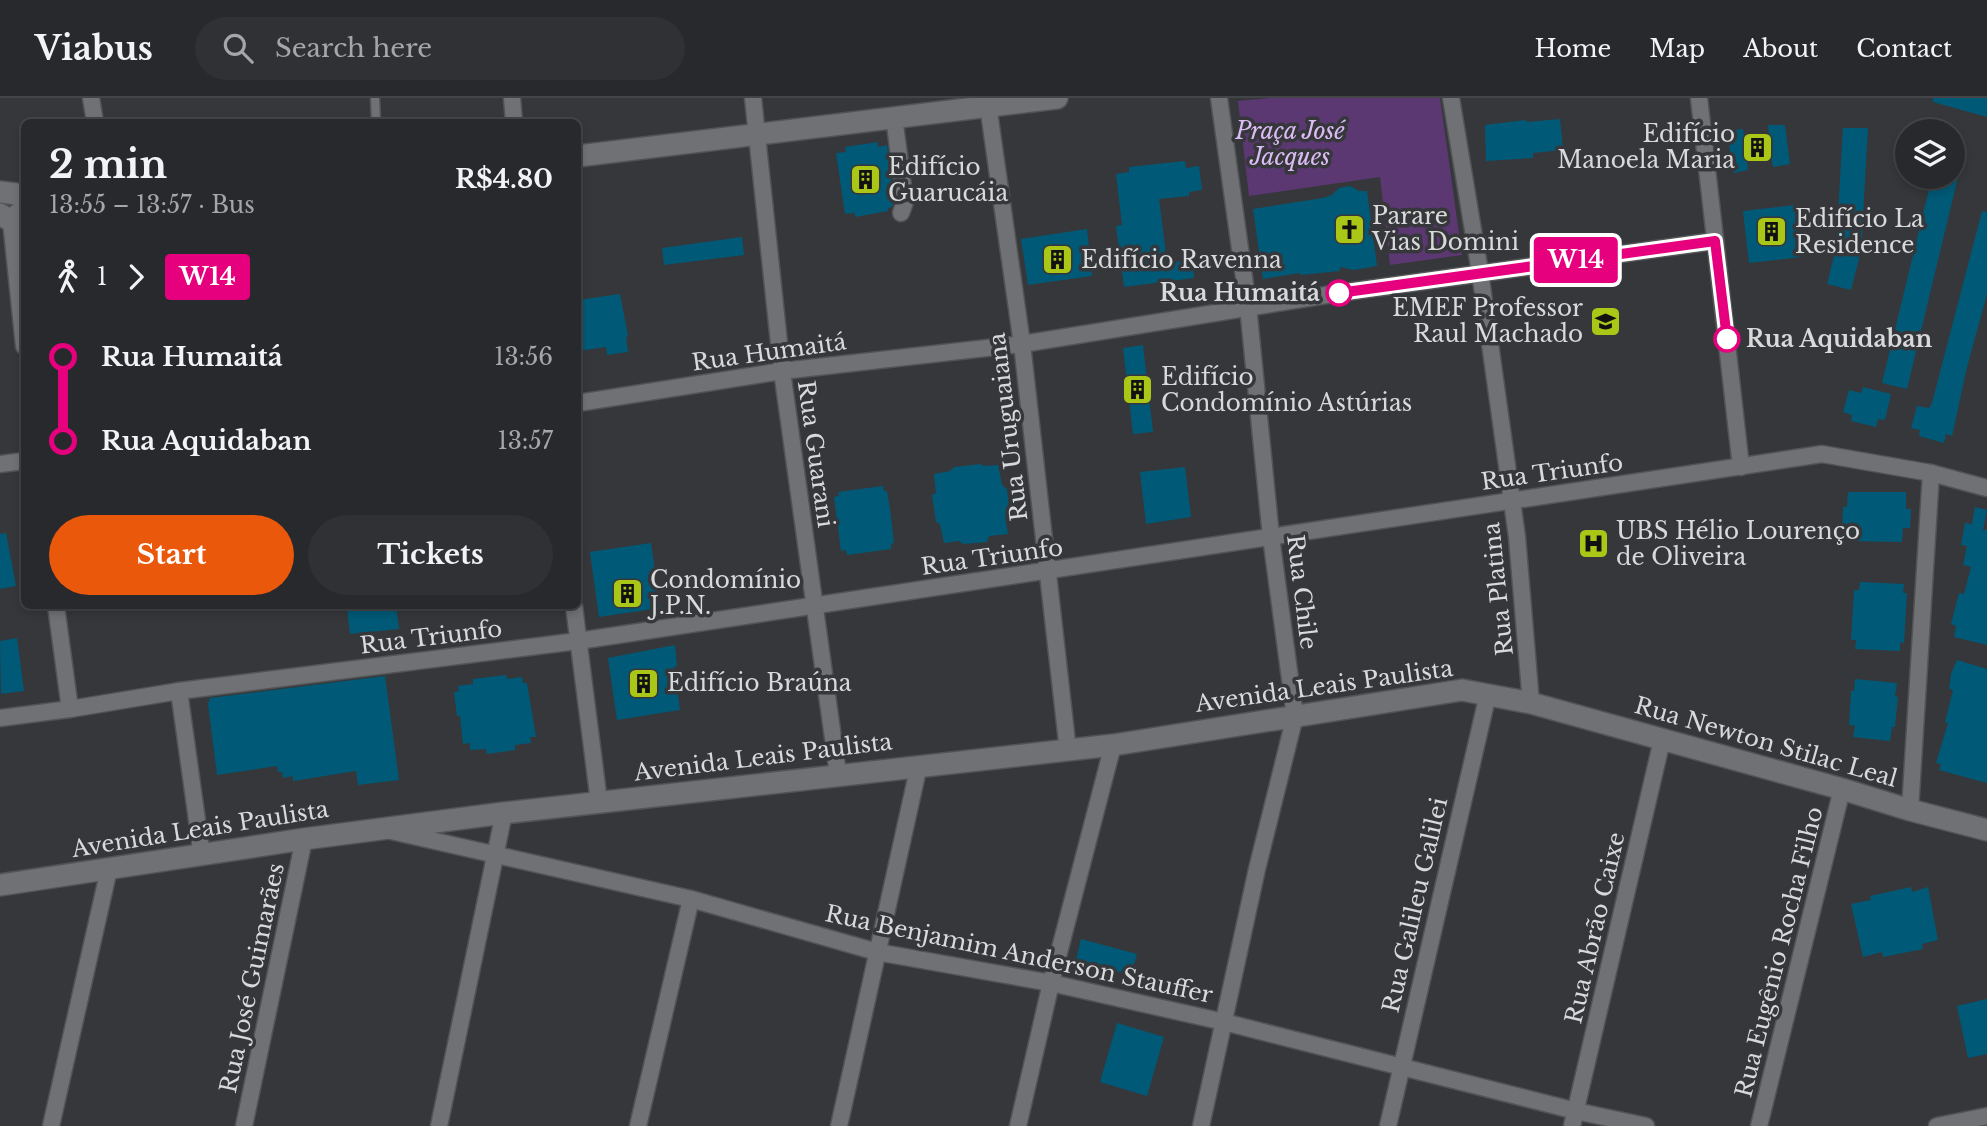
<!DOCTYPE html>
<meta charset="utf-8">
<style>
:root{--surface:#28292c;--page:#303134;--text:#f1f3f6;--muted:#a5a6a9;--line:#444548;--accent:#ea580c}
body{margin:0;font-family:"Libre Baskerville",serif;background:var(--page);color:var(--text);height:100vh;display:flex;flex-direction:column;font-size:26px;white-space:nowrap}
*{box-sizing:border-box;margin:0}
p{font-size:23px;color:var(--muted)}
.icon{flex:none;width:38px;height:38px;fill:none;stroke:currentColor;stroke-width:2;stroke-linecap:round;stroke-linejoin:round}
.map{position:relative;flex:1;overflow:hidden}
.panel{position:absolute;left:21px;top:21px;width:560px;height:490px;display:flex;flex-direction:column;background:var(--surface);border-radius:10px;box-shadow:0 4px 10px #0003,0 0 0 2px var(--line)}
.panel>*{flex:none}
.badge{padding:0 14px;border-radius:5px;font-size:24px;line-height:46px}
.controls{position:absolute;left:1895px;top:21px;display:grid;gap:14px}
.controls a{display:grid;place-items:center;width:70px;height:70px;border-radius:50%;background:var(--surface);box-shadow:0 4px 10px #0003,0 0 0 2px var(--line);font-size:35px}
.map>.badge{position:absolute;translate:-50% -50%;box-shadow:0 0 0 4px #fff}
.legs{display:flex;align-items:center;gap:10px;height:77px;padding:0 28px;font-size:23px}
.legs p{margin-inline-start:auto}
.summary{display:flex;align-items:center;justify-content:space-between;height:119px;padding:0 28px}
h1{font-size:38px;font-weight:700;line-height:52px}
.cta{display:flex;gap:14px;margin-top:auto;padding:14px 28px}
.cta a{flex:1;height:80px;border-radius:42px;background:var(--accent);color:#fff;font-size:28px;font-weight:700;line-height:80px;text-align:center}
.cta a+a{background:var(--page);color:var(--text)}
ul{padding:0 28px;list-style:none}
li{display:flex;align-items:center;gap:24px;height:84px;font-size:26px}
li i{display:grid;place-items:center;width:10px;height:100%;margin:0 9px;background:currentColor}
li i::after{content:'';width:18px;height:18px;margin:-9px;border:5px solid;border-radius:50%;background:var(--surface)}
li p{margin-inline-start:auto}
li:first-child i{background:linear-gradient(#0000 50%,currentColor 0)}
li:last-child i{background:linear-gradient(currentColor 50%,#0000 0)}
header{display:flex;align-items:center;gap:42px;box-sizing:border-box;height:98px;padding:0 35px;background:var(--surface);border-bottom:2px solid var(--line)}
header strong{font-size:33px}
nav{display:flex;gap:38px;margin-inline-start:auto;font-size:24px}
.search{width:490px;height:63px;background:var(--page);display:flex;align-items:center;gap:18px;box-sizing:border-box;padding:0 24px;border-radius:38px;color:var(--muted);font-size:26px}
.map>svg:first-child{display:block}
</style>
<header>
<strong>Viabus</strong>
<div class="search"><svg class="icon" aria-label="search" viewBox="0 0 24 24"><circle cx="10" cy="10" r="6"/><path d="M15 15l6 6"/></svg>Search here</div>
<nav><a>Home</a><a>Map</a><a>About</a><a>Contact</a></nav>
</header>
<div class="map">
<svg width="1987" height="1028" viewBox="0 0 1987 1028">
<rect width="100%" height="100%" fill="#36373a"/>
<path fill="#5c3873" d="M1270,0H1440L1462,157L1390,167L1380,79L1249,98L1238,3Z"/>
<g fill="#005a77">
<path d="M1933,0H1987V19L1933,4Z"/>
<path d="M1560,21L1563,52L1533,55V60L1486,63L1485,27L1526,22L1527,24Z"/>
<path d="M1768,27H1785L1790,66L1773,69L1771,58L1747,62L1748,72L1733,75L1727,33L1743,31L1744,40L1769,37Z"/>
<path d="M1843,30H1868L1861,153L1851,192L1827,186L1836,150Z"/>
<path d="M878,44V49L887,47L894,103L892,109L888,110V113L855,119V115L845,116L836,55L846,54L845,49Z"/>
<path d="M1185,63L1186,70L1199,68L1202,92L1189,94V98L1159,101L1167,165L1192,162L1194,180L1124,189L1116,128L1122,127L1116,76L1129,74V69Z"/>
<path d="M1932,79H1958L1907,291L1882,285Z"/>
<path d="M1350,88L1359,93H1367L1377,168L1354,172L1340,169V173L1300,177V175L1263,181L1253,111L1323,100L1332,97L1339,90Z"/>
<path d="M1795,107L1801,159L1749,165L1743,113Z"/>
<path d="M1982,113L1987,114V196L1967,269L1952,338L1946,336L1944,345L1919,338L1920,332L1911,330L1917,308L1929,310L1932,305Z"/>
<path d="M1087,131L1092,178L1028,187L1021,141Z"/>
<path d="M742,139L744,157L664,167L662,150Z"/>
<path d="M620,196L628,238L626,239L628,254L607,257L606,249L578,253V202Z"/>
<path d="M1143,247L1153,334L1133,336L1123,250Z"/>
<path d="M1863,289L1891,296L1885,322L1878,321L1876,329L1851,323L1852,317L1843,314L1849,292L1861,295Z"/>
<path d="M981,366L984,368L998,367L1002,387L1007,391L1009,411L1005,418L1008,436L989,438L987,444L963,446L959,443L944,445L940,426L936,424L932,397L936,395L934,376L950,373L954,369Z"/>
<path d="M1185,369L1191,419L1146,426L1140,374Z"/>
<path d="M883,388L884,393H887L890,411L894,445L891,446V451L847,457L846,452L841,453L834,399L839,398L838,394Z"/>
<path d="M1848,394H1906V411H1911L1910,430H1903L1902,444L1846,443L1847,429H1842L1843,409H1847Z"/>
<path d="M1975,409L1987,412L1983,432H1987V547L1954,539L1956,528L1951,526L1959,495L1964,496L1971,469L1963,467L1967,448L1961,447L1965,425L1972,426Z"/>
<path d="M6,435L16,488L0,491V436Z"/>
<path d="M651,445L660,510L599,519L590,454Z"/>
<path d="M1860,484L1904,486L1903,495H1907L1904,545L1900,544V553L1855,551L1856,542H1851L1854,492H1859Z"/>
<path d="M361,508H396L399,531L350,536L347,511Z"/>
<path d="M17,540L24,593L1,596L0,543Z"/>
<path d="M675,547L677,568L674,569L680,612L617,622L608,560Z"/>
<path d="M1957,562L1987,571V685L1939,672L1941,666L1936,665L1948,625L1945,624L1953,592L1949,591L1951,576Z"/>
<path d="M506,577L507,581L522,579L523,585H527L536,639H530L531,645L515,647V652L487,656L486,651L470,652V645L463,646L460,618H457L454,594L459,593L458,588L473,586V581Z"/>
<path d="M385,578L399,682L358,687L356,673L293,683V678L283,680L282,674H278L277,668L217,677L208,606L210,600Z"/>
<path d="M1855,581L1897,585L1895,598L1898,599L1895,629H1892L1890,643L1853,639L1855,628L1849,627L1851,593H1854Z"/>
<path d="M1911,789L1912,794L1928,789L1938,842L1922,846L1923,851L1883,859L1882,854L1863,859L1851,806L1871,802L1870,798Z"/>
<path d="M1081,841L1137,856L1131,877L1076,862Z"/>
<path d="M1987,901V956L1968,960L1957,908Z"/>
<path d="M1117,925L1164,939L1147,998L1100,984Z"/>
</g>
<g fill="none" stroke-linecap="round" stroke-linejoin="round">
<defs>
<path id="lane" d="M375,0L376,24"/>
<g id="street">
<path d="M91,0L95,24"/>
<path d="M512,0L514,24"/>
<path d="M753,0L782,273L838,676"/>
<path d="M987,0L1022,246L1068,653"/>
<path d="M1451,0L1480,174L1517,439L1531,605"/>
<path d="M1699,0L1741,369"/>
<path d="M894,19L905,104L901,115"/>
<path d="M11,123L24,248"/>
<path d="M578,305L782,273L1022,246L1339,195L1715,143"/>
<path d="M0,366L24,363"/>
<path d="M56,508L70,611"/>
<path d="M574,508L599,704"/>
<path d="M179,593L202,758"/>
<path d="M0,620L70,611L179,593L578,543L1822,356L1931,375L1987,390"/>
<path d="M1910,712L1931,375"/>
<path d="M391,733L691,801L877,854L1051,885L1224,924L1576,1013L1646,1028"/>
<path d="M51,1028L109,771"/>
<path d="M244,1028L304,741"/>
<path d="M439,1028L504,715"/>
<path d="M638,1028L691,801"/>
<path d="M839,1028L919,667"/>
<path d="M1018,1028L1051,885L1113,647"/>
<path d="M1201,1028L1257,771L1295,618L1271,439L1248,208L1219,0"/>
<path d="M1388,1028L1488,596"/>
<path d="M1572,1028L1662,642"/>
<path d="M1759,1028L1842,691"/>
<path d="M1937,1028L1987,1018"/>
</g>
<g id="secondary">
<path d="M578,58L1057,0"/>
<path d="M0,94L24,97"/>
<path d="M0,116L11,123L24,111"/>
<path d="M0,787L304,741L504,715L1113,647L1462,592L1531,605L1842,691L1910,712L1987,732"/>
</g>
</defs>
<use href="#lane" stroke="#515355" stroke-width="11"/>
<use href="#street" stroke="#515355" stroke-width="19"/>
<use href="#secondary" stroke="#515355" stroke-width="24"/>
<use href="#lane" stroke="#6f7174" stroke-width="8"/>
<use href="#street" stroke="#6f7174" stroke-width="16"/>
<use href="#secondary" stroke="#6f7174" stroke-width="21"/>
</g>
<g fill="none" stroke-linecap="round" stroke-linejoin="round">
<defs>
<path id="line-1" d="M1339,195L1715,143L1727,241"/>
</defs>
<use href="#line-1" stroke="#fff" stroke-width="16"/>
<use href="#line-1" stroke="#e6007e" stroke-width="10"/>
</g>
<defs>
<symbol id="building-square" viewBox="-11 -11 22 22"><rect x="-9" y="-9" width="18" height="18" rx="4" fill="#aac718" stroke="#36373a"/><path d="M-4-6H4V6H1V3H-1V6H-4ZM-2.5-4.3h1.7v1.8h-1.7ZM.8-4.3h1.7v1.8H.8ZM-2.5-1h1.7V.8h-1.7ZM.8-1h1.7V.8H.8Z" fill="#111"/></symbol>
<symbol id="church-square" viewBox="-11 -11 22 22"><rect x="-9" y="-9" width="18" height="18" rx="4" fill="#aac718" stroke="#36373a"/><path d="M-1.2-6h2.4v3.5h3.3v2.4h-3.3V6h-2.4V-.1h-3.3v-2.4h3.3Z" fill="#111"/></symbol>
<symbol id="school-square" viewBox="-11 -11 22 22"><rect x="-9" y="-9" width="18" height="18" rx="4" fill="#aac718" stroke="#36373a"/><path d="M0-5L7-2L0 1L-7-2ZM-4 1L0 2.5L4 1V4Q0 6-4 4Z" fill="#111"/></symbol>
<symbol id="hospital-square" viewBox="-11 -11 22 22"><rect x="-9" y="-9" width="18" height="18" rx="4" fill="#aac718" stroke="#36373a"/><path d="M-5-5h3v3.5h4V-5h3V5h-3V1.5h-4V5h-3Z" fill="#111"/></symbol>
</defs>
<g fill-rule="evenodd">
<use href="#building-square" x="1740" y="32" width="35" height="35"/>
<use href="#building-square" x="848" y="64" width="35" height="35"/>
<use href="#church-square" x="1332" y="114" width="35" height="35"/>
<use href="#building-square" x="1754" y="116" width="35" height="35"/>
<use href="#building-square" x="1040" y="144" width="35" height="35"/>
<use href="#school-square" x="1588" y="206" width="35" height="35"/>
<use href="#building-square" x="1120" y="274" width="35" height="35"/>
<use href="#hospital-square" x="1576" y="428" width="35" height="35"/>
<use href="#building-square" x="610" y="478" width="35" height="35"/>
<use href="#building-square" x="626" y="568" width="35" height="35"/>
</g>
<g fill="#fff" stroke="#e6007e" stroke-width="3.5">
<circle cx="1339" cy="195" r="12"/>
<circle cx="1727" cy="241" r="12"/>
</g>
<g text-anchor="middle" stroke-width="7" stroke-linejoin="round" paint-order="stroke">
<g font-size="23" font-style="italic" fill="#dcbcf4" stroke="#36373a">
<text x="1290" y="41">Praça José<tspan x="1290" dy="26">Jacques</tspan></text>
</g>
<g font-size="23" fill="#d8d9da" stroke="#36373a" text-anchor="start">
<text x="1735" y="44" text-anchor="end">Edifício<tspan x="1735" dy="26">Manoela Maria</tspan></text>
<text x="888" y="77">Edifício<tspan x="888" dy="26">Guarucáia</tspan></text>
<text x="1372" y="126">Parare<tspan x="1372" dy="26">Vias Domini</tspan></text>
<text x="1795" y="129">Edifício La<tspan x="1795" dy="26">Residence</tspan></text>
<text x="1081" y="170">Edifício Ravenna</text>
<text x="1583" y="218" text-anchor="end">EMEF Professor<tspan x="1583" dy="26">Raul Machado</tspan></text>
<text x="1161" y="287">Edifício<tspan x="1161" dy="26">Condomínio Astúrias</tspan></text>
<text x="1616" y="441">UBS Hélio Lourenço<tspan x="1616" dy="26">de Oliveira</tspan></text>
<text x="650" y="490">Condomínio<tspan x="650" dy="26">J.P.N.</tspan></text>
<text x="667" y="593">Edifício Braúna</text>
</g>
<g font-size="23" font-weight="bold" fill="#d8d9da" stroke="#36373a" text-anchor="end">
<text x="1320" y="203">Rua Humaitá</text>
<text x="1746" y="249" text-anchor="start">Rua Aquidaban</text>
</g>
<g font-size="23" fill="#d8d9da" stroke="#36373a">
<text transform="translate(769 254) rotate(-8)" y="8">Rua Humaitá</text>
<text transform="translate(1008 329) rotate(-97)" y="8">Rua Uruguaiana</text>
<text transform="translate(816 356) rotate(82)" y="8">Rua Guarani</text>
<text transform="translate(1552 374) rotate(-8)" y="8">Rua Triunfo</text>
<text transform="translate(992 459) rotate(-8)" y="8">Rua Triunfo</text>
<text transform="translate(1498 491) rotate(-96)" y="8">Rua Platina</text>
<text transform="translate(1302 494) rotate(83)" y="8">Rua Chile</text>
<text transform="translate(431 539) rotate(-7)" y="8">Rua Triunfo</text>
<text transform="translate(1324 588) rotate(-8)" y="8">Avenida Leais Paulista</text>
<text transform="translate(1766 644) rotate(16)" y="8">Rua Newton Stilac Leal</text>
<text transform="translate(763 659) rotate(-7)" y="8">Avenida Leais Paulista</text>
<text transform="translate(200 731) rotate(-9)" y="8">Avenida Leais Paulista</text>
<text transform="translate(1415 807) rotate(-77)" y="8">Rua Galileu Galilei</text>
<text transform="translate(1595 830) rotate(-77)" y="8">Rua Abrão Caixe</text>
<text transform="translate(1779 854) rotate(-76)" y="8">Rua Eugênio Rocha Filho</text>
<text transform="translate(1019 856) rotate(12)" y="8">Rua Benjamim Anderson Stauffer</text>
<text transform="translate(252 880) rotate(-78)" y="8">Rua José Guimarães</text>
</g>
</g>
</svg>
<div class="controls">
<a><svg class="icon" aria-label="layers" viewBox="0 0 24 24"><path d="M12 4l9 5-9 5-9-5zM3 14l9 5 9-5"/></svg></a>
</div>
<b class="badge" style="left:1576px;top:162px;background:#e6007e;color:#fff">W14</b>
<section class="panel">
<div class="summary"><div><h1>2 min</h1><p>13:55 – 13:57 · Bus</p></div><b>R$4.80</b></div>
<div class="legs"><svg class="icon" aria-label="walk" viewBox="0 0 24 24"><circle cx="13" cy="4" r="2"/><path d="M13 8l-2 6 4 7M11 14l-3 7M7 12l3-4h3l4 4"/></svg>1<svg class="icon" aria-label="forward" viewBox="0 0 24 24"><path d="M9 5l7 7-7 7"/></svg><b class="badge" style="background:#e6007e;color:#fff">W14</b></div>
<ul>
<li><i style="color:#e6007e"></i><b>Rua Humaitá</b><p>13:56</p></li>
<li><i style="color:#e6007e"></i><b>Rua Aquidaban</b><p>13:57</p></li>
</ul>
<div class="cta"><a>Start</a><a>Tickets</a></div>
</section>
</div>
